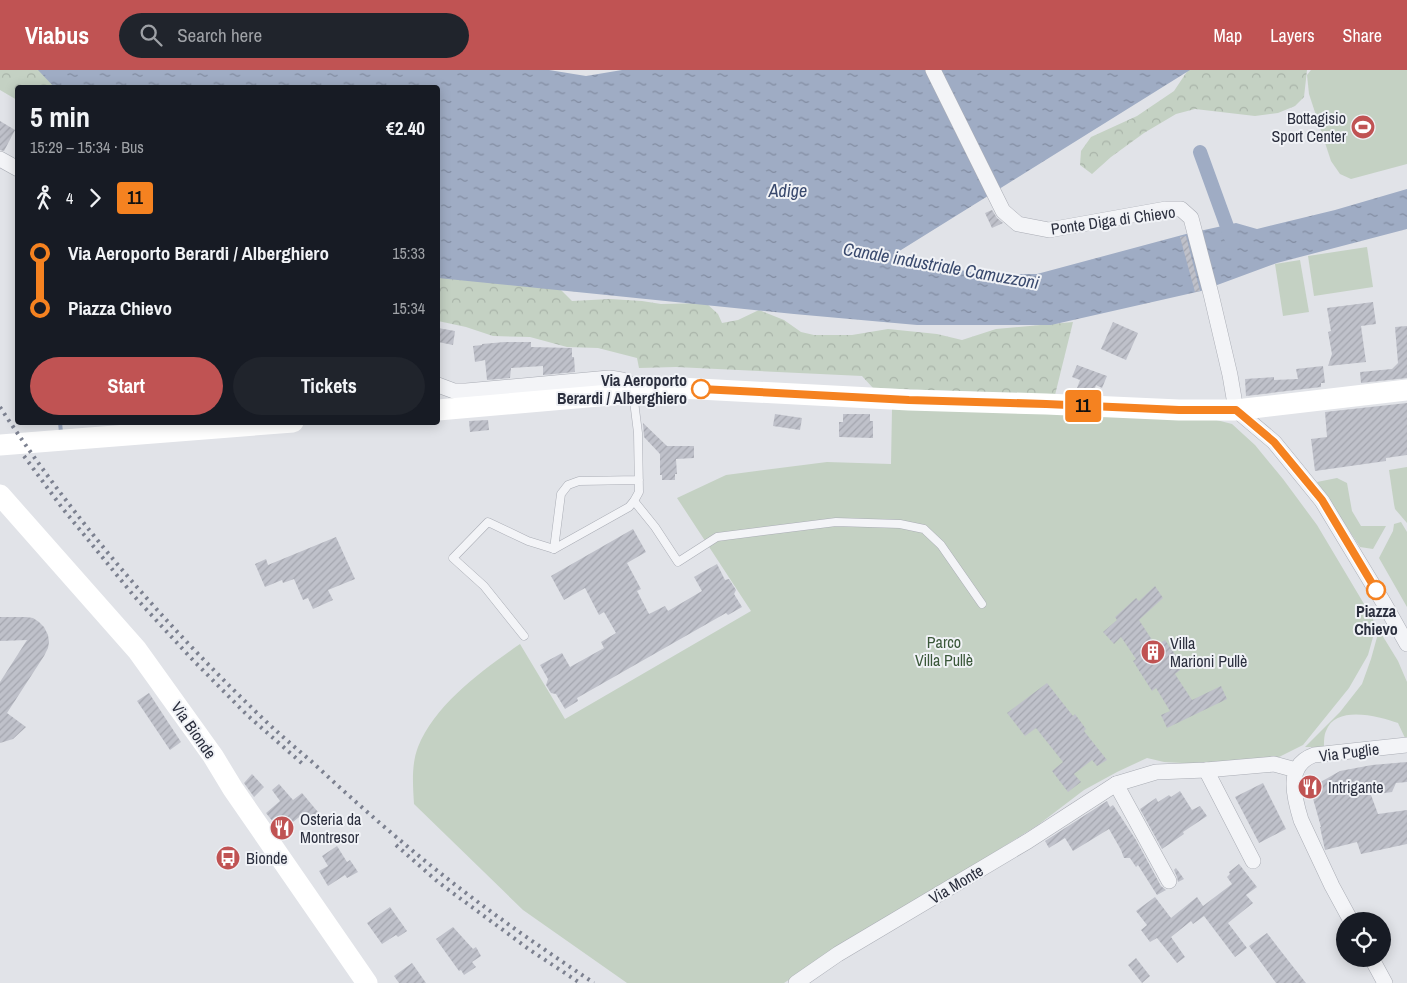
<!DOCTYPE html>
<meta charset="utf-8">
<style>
:root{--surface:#171b24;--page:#20242c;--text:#f1f3f6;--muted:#9ea1a6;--accent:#c05353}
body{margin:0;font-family:"Archivo Narrow",sans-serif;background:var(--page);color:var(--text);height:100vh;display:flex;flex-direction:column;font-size:19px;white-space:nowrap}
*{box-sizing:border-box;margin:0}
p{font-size:16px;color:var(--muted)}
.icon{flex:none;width:28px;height:28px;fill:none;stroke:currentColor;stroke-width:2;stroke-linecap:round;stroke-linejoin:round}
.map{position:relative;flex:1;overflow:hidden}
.sheet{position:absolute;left:15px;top:15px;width:425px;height:340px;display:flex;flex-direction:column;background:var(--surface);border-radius:5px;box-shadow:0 2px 12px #0003}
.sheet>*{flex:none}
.badge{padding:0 10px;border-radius:4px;font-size:18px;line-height:32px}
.fabs{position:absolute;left:1336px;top:842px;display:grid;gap:10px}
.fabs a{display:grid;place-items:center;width:55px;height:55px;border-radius:50%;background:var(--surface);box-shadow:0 2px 12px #0003;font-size:25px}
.map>.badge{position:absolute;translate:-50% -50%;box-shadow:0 0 0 2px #fff}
.legs{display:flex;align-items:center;gap:8px;height:55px;padding:0 15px;font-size:16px}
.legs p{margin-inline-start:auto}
.head{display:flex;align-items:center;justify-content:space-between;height:85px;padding:0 15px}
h1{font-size:28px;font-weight:700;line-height:38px}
.cta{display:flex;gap:10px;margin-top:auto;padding:10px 15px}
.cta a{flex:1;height:58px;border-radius:30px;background:var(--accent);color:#fff;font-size:20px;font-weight:700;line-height:58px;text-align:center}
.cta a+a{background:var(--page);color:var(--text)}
ul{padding:0 15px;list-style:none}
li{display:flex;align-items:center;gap:18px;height:55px;font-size:19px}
li i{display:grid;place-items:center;width:8px;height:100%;margin:0 6px;background:currentColor}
li i::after{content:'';width:12px;height:12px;margin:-6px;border:4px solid;border-radius:50%;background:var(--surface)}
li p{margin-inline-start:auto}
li:first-child i{background:linear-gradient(#0000 50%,currentColor 0)}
li:last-child i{background:linear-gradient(currentColor 50%,#0000 0)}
header{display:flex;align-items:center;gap:30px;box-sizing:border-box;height:70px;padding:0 25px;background:var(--accent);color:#fff}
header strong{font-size:24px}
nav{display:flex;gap:28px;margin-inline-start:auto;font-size:18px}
.search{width:350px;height:45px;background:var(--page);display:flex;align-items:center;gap:12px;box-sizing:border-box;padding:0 18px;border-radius:28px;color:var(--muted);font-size:19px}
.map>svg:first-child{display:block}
</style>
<header>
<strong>Viabus</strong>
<div class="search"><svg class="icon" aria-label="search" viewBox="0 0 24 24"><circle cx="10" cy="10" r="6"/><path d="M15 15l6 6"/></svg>Search here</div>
<nav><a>Map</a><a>Layers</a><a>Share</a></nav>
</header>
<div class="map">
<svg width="1407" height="913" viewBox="0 0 1407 913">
<defs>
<pattern id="forest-crowns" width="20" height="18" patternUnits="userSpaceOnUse" patternTransform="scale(1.25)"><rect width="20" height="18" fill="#c4d1c3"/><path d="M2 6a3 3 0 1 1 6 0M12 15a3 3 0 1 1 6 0" fill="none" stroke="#a9b4a9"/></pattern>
<pattern id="water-ripples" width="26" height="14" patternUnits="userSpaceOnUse" patternTransform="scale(1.25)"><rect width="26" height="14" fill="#9facc4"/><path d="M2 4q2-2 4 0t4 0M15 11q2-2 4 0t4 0" fill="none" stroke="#828ca1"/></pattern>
<pattern id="building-hatch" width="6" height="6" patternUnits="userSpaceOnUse" patternTransform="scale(1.25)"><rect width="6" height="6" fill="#bfc1ca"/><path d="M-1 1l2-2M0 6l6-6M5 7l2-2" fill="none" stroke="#a4a6af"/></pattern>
</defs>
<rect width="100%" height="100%" fill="#e1e3e8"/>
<g fill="#c4d1c3">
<path d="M1311,0H1407V94L1351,109L1340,104L1331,91L1309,24L1307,5Z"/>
<path d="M1367,177L1373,217L1314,226L1308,186Z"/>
<path d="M1300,190L1309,242L1283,246L1275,194Z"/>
<path d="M892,339L1201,346L1232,354L1255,375L1283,409L1317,455L1373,549L1375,560L1368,585L1349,618L1303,675L1271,691L1199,694L1164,692L1147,688L1117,702L1084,720L1038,755L974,795L866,859L784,913H627L523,840L414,734C413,716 411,695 418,677C435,634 484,599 520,574L565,649L751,541L677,428L726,405L827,392L891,394Z"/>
<path d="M1407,397V453L1395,439L1394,434L1389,400Z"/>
<path d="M1337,408L1347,413L1352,441L1361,456H1386L1373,479L1360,477L1317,412Z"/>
<path d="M1401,452L1407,462V537L1379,488L1393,461L1394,454Z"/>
<path d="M1379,560L1398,591L1407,612V668H1405L1398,653C1380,647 1336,634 1326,661C1324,665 1324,672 1324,677H1305L1340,642L1362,614L1371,589Z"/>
</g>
<g fill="url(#forest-crowns)">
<path d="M0,0H65L75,17L18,18L17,30L0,20Z"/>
<path d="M1188,0H1307L1304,27L1295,36L1278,43L1255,46L1195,39L1176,44L1144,63L1111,87L1092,104L1080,95L1081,81L1091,67L1137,46L1174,21Z"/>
<path d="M438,179L553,212L572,231L610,229L642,231L661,234L706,233L718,244L722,253L738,250L759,240L784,250L801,262L814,265H852L888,259L937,264L962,270L996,259L1073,252L1055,325L873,318L862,306L676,297L639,298L637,288L598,278L567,277L530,267L493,266L466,257L438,251Z"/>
</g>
<path fill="url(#water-ripples)" d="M38,0H549L586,6L622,0H1190L893,185L979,204H1037L1186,164L1236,153L1257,159L1335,140L1407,119V159L1277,193L1201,221L1051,255H917L794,244L438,208V18H55Z"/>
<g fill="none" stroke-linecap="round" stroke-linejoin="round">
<path stroke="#9facc4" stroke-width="4" d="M60,352L61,363"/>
<path stroke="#9facc4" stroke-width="14" d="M1200,82L1233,173"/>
</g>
<g fill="url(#building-hatch)">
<path d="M0,51L15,60L4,81L0,80Z"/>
<path d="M992,140L997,148L1003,153L992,158L985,143Z"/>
<path d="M1186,166L1200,221L1195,222L1180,167Z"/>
<path d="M1373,232L1376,254L1361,256L1366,292L1328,296L1332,284L1328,262L1331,261L1327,238Z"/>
<path d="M1113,252L1138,263L1126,290L1101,279Z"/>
<path d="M1407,256V308L1361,313L1360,302L1392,299L1398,293L1395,257Z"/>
<path d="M438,258L455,261L453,275L438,272Z"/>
<path d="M505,272H531V277L572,278V287H574L575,302L543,305V296L511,298L510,308L487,310L485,290L475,292L473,276L482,275V274Z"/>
<path d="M1077,295L1107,306L1102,318L1096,315L1093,324L1077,318L1080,310L1072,307Z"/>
<path d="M1323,296L1325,313H1321V317L1246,326L1245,309L1274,307V310L1298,309L1296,299Z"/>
<path d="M1407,333V385L1386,388V391L1315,401L1311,369L1327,367L1325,342Z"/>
<path d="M775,344L802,348L800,360L773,356Z"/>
<path d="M843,344H870V351H873V368L839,367V352H843Z"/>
<path d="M488,350L489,360L470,362L469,351Z"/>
<path d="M643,353L667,376H694V388L676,389L677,404H675V410H662V405H660V384L644,367Z"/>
<path d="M633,459L646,482L627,493L641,519L637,521L649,544L665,536L668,541L702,521L694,507L717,494L725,510L729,509L736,520L734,524L742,537L728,545L726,543L577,628L578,631L565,639L556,624L551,623L546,615L548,609L540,595L562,583L570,597L604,578L601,572L616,563L604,542L599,545L585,518L564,530L551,506Z"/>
<path d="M336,467L355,509L328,520L333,530L313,539L308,528L303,530L294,509L283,513L282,510L265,517L255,494L266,489L268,495Z"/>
<path d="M1155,516L1163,528L1139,550L1156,576L1165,570L1184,597L1175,604L1192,630L1221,616L1227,629L1167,658L1161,645L1170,641L1156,618L1152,621L1133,591L1136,589L1121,567L1114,574L1103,562L1117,550L1115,547L1136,528L1139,531Z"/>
<path d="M0,547H26L33,548L39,552L44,557L48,565L49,572L48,578L44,586L7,643L26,657L13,669L0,673V612L27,570L0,571Z"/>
<path d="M1047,613L1073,646L1075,644L1086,659L1084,661L1107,690L1097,696L1092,690L1074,704L1081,712L1068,722L1052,701L1063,692L1036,658L1025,666L1007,643Z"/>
<path d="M149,623L181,672L170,680L137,631Z"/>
<path d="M1407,692V712L1396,713L1392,722L1371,725L1378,744L1407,740V774L1361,784L1357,772L1325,780L1320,757H1321L1310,718L1340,701L1372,695Z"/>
<path d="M252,704L264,717L254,727L244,713Z"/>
<path d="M1263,713L1286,759L1259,773L1235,727Z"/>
<path d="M279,714L293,730L302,723L323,748L314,755L304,743L281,762L266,743L280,731L272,720Z"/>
<path d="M1180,721L1192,740L1200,736L1207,746L1183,762L1184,764L1162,779L1140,739L1156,728L1158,732L1169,725L1171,727Z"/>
<path d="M1107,731L1110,737L1113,735L1136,770L1161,816L1166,820L1157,825L1138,795L1136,797L1130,788H1124L1121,780L1109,759L1073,781L1065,768L1049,778L1045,771Z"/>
<path d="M337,776L347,792L350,790L358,802L347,808L345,805L328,816L319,801L328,796L322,786Z"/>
<path d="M1239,794L1257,817L1246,825L1253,833L1228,853L1247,878L1235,887L1204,846L1193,854L1191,851L1171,867L1185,887L1177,893L1157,868L1150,872L1141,860L1147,855L1136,841L1155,827L1171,848L1197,827L1203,836L1232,814L1227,807L1230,804L1229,802Z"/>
<path d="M1176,798L1184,809L1178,812L1177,807L1174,800Z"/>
<path d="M390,837L407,861L398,867L396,865L382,874L367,853Z"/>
<path d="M453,857L473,879L476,877L481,886L472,892L476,897L464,905L461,900L459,901L436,869Z"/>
<path d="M1267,863L1287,889L1306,913H1276L1249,876Z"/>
<path d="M1136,888L1150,906L1142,913L1128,895Z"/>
<path d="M412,893L426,913H399L394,906Z"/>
</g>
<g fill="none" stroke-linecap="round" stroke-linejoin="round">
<defs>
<g id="lane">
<path d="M633,323L638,363L639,422L634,431L629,437L554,479L561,424L568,415L579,411L639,410"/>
<path d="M634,431L655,457L678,492L717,467L836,452L900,454L924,459L941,475L982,534"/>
<path d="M524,566L484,516L453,488L488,452L528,471L554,479"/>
</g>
<g id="street">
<path d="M933,0L1003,141L1018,154L1049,160L1166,139H1181L1191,148L1211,224L1230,305L1236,340L1274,372L1322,431L1385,535L1407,574"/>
<path d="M0,89L18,99"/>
<path d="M438,315L454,321H466L609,308C621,310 629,308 633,323"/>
<path d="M1206,700L1253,791"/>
<path d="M1116,714L1169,811"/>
<path d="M1351,851L1332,816L1301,750C1294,727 1285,695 1314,685L1407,675"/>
<path d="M1372,889L1385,913"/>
<path d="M796,913L838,884L1028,771L1116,714L1156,702L1206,700L1274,694L1296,700"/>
</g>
</defs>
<use href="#lane" stroke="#aaadb5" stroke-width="9"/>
<use href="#street" stroke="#aaadb5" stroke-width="16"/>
<use href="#lane" stroke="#f3f4f7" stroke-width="8"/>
<use href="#street" stroke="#f3f4f7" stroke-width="15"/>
<g stroke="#fff" stroke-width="21">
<path d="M438,340L633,323L662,319L680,318L909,330L1046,334L1179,340H1236L1407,320"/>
<path d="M0,375L293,352"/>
<path d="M0,425L137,580L213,686L233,719L367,913"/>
</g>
<g stroke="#7c8190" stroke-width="4" stroke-dasharray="2.5 5" stroke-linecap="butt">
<path d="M0,337C71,446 159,548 252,638C271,657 291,674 311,691C354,731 398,770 444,806C492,844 543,879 594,913"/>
<path d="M24,386L63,439L134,526L190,587L247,645L305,696"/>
<path d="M396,775L438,812L530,880L580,913"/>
</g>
</g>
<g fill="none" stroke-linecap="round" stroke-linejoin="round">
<defs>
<path id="line-1" d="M701,319L909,330L1046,334L1179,340H1236L1274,372L1322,430L1376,520"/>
</defs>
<use href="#line-1" stroke="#fff" stroke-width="11"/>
<use href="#line-1" stroke="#f58220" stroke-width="8"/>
</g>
<defs>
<symbol id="stadium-disc" viewBox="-11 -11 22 22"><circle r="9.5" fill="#c05353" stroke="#f0f2f6"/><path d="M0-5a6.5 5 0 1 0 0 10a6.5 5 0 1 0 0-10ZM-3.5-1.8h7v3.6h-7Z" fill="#fff"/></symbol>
<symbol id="building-disc" viewBox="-11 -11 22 22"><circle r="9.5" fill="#c05353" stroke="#f0f2f6"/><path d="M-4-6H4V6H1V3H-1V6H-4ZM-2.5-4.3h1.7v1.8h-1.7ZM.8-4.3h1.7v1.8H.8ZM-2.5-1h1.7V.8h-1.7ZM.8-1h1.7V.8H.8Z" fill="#fff"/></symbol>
<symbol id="restaurant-disc" viewBox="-11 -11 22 22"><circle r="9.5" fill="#c05353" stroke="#f0f2f6"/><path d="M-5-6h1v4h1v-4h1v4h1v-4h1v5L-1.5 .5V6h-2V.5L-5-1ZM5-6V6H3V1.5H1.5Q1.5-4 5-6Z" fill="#fff"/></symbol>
<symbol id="bus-disc" viewBox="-11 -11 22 22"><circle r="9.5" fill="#c05353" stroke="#f0f2f6"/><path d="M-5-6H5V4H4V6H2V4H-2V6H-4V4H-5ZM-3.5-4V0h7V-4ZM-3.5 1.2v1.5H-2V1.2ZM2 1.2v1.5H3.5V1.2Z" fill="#fff"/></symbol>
</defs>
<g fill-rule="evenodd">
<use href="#stadium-disc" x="1349" y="43" width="28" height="28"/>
<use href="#building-disc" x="1139" y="568" width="28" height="28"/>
<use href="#restaurant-disc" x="1296" y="703" width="28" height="28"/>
<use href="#restaurant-disc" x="268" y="744" width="28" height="28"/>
<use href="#bus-disc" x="214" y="774" width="28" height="28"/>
</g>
<g fill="#fff" stroke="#f58220" stroke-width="2.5">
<circle cx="701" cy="319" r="9"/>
<circle cx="1376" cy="520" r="9"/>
</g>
<g text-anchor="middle" stroke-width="4" stroke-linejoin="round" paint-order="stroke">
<g font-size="16" fill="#2b2f3e" stroke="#f0f2f6" text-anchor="start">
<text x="1346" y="54" text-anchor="end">Bottagisio<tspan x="1346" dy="18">Sport Center</tspan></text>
<text x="1170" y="579">Villa<tspan x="1170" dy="18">Marioni Pullè</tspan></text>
<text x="1328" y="723">Intrigante</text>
<text x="300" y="755">Osteria da<tspan x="300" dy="18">Montresor</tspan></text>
<text x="246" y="794">Bionde</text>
</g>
<g font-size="16" fill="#2b2f3e" stroke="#f0f2f6">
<text transform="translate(1113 150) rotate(-8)" y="6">Ponte Diga di Chievo</text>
<text transform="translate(194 660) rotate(55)" y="6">Via Bionde</text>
<text transform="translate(1349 682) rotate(-7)" y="6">Via Puglie</text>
<text transform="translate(956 814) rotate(-31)" y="6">Via Monte</text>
</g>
<g font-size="16" font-weight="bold" fill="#2b2f3e" stroke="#f0f2f6" text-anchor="end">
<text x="687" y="316">Via Aeroporto<tspan x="687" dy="18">Berardi / Alberghiero</tspan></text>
<text x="1376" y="547" text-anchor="middle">Piazza<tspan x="1376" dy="18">Chievo</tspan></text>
</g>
<g font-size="16" fill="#3b583a" stroke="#f0f2f6">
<text x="944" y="578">Parco<tspan x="944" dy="18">Villa Pullè</tspan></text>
</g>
<g font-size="18" font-style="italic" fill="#39496d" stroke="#f0f2f6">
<text x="788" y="127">Adige</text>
<text transform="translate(941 196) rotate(10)" y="6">Canale industriale Camuzzoni</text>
</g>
</g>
</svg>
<div class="fabs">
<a><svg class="icon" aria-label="locate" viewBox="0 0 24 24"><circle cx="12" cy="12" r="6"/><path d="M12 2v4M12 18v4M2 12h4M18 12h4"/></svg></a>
</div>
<b class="badge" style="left:1083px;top:336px;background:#f58220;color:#111">11</b>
<section class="sheet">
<div class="head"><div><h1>5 min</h1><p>15:29 – 15:34 · Bus</p></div><b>€2.40</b></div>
<div class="legs"><svg class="icon" aria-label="walk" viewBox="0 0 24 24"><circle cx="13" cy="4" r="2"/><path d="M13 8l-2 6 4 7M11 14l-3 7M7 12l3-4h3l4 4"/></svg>4<svg class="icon" aria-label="forward" viewBox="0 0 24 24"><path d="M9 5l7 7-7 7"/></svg><b class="badge" style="background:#f58220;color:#111">11</b></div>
<ul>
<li><i style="color:#f58220"></i><b>Via Aeroporto Berardi / Alberghiero</b><p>15:33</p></li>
<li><i style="color:#f58220"></i><b>Piazza Chievo</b><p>15:34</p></li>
</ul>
<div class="cta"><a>Start</a><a>Tickets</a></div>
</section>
</div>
